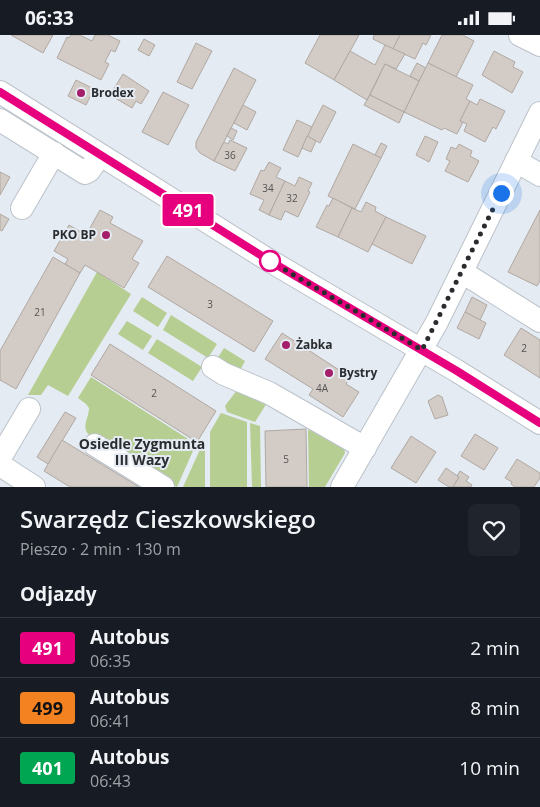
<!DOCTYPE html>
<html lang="pl">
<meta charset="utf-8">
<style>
:root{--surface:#171b24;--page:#20242c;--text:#f1f3f6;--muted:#9ea1a6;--line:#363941}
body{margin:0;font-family:"Open Sans",sans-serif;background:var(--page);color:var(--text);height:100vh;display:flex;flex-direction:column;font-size:19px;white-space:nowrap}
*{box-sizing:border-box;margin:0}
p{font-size:16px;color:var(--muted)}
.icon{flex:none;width:28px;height:28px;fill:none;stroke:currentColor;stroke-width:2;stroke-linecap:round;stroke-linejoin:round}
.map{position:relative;height:452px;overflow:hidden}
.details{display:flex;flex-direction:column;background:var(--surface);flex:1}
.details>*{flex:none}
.badge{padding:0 10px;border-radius:4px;font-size:18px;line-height:32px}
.you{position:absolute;width:25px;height:25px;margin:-12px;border:4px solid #fff;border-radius:50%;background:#1a73e8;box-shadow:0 0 0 8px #1a73e833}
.map>.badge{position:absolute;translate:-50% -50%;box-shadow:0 0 0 2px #fff}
h2{padding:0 20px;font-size:19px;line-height:45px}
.round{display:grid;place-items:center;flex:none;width:52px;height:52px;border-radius:8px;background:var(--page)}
.overview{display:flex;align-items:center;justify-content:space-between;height:85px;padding:0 20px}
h1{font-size:24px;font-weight:600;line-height:38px}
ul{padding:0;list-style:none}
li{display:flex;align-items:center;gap:15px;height:60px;padding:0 20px;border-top:1px solid var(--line)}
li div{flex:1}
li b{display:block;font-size:19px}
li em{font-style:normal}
li .badge{min-width:55px;font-weight:700;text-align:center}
.status{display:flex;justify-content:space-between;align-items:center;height:35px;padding:0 25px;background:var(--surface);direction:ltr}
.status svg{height:14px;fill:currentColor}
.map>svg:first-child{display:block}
</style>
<div class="status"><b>06:33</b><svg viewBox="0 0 49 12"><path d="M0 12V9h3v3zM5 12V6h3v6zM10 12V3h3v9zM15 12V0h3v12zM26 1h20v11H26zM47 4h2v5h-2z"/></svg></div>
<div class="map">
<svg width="540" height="452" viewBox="0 0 540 452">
<rect width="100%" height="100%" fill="#e4ebf2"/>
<g fill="#b6ce91">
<path d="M97,237L131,259L68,361L48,350L41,360H28Z"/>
<path d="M142,262L167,278L158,292L133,276Z"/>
<path d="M171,280L217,309L208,323L163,295Z"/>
<path d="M127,286L152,301L143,315L118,299Z"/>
<path d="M157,304L202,332L193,346L148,318Z"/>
<path d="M224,313L245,326L238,339L215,327Z"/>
<path d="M91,342L196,409L177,452L89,400C81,391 89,383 89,373L86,369L78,363Z"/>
<path d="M240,351L270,363L255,387L227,377L225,371Z"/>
<path d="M221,378L247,387V452H210V397Z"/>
<path d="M250,388L260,391L261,452H252Z"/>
<path d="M308,395L315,396L344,413L345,418L325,452H309Z"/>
<path d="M203,408L205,409V452H183Z"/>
</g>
<g fill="#d3cbc5" stroke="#b0a8a2">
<path d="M11,0H53L43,18Z"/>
<path d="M71,0H80L92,6L95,0H108L120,6L115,17L111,15L105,27L109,29L101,45L57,23L67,2L69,3Z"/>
<path d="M320,0H359L334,45L305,28Z"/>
<path d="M374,0H400L393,14L373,4Z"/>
<path d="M400,0H431L426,10L423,8L415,24L393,14Z"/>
<path d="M442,0H463L474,6L456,42L428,28Z"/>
<path d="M144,4L155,10L149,21L138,15Z"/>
<path d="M196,8L212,16L192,54L177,47Z"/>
<path d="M385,10L405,19L396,34L385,29L367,65L334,45L350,16L375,30Z"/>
<path d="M494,16L515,27L513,32L523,37L512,58L482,40Z"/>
<path d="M417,28L426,33L419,46L410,41Z"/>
<path d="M428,28L473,50L466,64L470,66L460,86L463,87L457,99L444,93L442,95L404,77Z"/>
<path d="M385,29L419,46L404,77L370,60Z"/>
<path d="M234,33L256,45L214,126L200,118L196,113V107Z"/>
<path d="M123,39L149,56L141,69L136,66L132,73L110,60Z"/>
<path d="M76,45L94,54L86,70L68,61Z"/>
<path d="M163,57L189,70L168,110L142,97Z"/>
<path d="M370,60L404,77L399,88L364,70Z"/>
<path d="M480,64L505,76L496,94L493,92L485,107L464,96L467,89L460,86L470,66L477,70Z"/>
<path d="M243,70L256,77L247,95L234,88Z"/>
<path d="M323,70L336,77L320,108L307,101Z"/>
<path d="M297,85L312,92L298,122L283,115Z"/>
<path d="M231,93L237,96L233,105L227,101Z"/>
<path d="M307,101L316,106L311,117L302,113Z"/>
<path d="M425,101L438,107L429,127L416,120Z"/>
<path d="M230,105L247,113L235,136L214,126L224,107L228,109Z"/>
<path d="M381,108L387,111L381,123L375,120Z"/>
<path d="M353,109L381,123L355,174L328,161Z"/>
<path d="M459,109L472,116L470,121L479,126L468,147L445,136L450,126L446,124L451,112L456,114Z"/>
<path d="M269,127L281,133L276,142L285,146L269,180L259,175L264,165L250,159L261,135L264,136Z"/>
<path d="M0,137L10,142L0,160Z"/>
<path d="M299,142L312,148L308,156L310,157L298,182L285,176L281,185L269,180L285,146L295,151Z"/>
<path d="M333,163L352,173L338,202L316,192L327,170L329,171Z"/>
<path d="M366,167L376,172L375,176L386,182L368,217L338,202L352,173L361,177Z"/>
<path d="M100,175L113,182L110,188L143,206L132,224L139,228L124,253L85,230L80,238L65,229L68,224L54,216L69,190L86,200Z"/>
<path d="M540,175V246L537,251L508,237Z"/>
<path d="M0,179L9,184L2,196L0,195Z"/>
<path d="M386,182L426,201L412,229L372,209Z"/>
<path d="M167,221L273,286L254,317L148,252Z"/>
<path d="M53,222L80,238L16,354L0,345V316Z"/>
<path d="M472,262L487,270L480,285L465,277Z"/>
<path d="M465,277L486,288L479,304L457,293Z"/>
<path d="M521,293L540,305V343L504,320Z"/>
<path d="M282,298L350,342L346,349L359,357L343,382L309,360L313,354L265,324Z"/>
<path d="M110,309L216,376L197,407L91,340Z"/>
<path d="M438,360L442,362L448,380L435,384L428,366Z"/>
<path d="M65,377L76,383L48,429L37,422Z"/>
<path d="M306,394L307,452H266L265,396Z"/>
<path d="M475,399L498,413L484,435L461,421Z"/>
<path d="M411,401L436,417L416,448L391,433Z"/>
<path d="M62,405L139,452H70L44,436Z"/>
<path d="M517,424L540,438V443L534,452H515L511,449L512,447L505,443Z"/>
<path d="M446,433L459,442L453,452H449L438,445Z"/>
<path d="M460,436L469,442L466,446L472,450L471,452H453L459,442L457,441Z"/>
</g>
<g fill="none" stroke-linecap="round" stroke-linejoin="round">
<defs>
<g id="minor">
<path d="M520,0L540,10"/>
<path d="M0,57L270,226L457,336L540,388"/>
<path d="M0,85L85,138L89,136L100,120"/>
<path d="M516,126L540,140"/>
<path d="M22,173L54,118"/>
<path d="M462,237L540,286"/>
<path d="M213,332L224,339L269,358L365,413"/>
<path d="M95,410L163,452"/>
<path d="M0,423L29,374"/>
<path d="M0,430L34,452"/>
<path d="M342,452L437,287L540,78"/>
</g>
</defs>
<use href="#minor" stroke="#bbc2c9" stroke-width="24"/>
<use href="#minor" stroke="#fff" stroke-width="22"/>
</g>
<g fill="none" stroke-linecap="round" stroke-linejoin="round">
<defs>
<path id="line" d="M0,57L270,226L457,336L540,388"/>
</defs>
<use href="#line" stroke="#fff" stroke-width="11"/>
<use href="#line" stroke="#e6007e" stroke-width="8"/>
<path stroke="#292b2e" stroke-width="5" stroke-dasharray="0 9" d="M270,226L422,315L501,158"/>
</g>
<g fill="#a41e6a" stroke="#e4ebf2" stroke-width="2">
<circle cx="81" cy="58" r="5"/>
<circle cx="106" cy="200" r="5"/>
<circle cx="286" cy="310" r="5"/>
<circle cx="329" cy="338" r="5"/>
</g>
<circle fill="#fff" stroke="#e6007e" stroke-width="2.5" cx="270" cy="226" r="10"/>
<g text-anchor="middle" stroke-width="4" stroke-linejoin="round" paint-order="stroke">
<g font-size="10" fill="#545354">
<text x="230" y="124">36</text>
<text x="268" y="157">34</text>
<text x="292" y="167">32</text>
<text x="210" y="273">3</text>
<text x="40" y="281">21</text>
<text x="524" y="317">2</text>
<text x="322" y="357">4A</text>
<text x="154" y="362">2</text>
<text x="286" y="428">5</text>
</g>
<g font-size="12" font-weight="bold" fill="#292b2e" stroke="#e4ebf2" text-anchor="start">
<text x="91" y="62">Brodex</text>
<text x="96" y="204" text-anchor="end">PKO BP</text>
<text x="296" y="314">Żabka</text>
<text x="339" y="342">Bystry</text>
</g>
<g font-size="14" font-weight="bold" fill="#292b2e" stroke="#e4ebf2">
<text x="142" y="414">Osiedle Zygmunta<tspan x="142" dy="16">III Wazy</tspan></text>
</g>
</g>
</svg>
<div class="you" style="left:501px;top:158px"></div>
<b class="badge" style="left:188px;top:175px;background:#e6007e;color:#fff">491</b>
</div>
<section class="details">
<div class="overview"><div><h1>Swarzędz Cieszkowskiego</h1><p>Pieszo · 2 min · 130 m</p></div><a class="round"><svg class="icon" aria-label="heart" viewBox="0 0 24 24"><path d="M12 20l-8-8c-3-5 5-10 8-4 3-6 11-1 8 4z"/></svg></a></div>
<h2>Odjazdy</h2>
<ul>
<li><span class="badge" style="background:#e6007e;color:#fff">491</span><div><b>Autobus</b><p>06:35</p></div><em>2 min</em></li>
<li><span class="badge" style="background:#f58220;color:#111">499</span><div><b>Autobus</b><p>06:41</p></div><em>8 min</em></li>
<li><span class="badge" style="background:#00a651;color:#fff">401</span><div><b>Autobus</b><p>06:43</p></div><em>10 min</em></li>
</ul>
</section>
